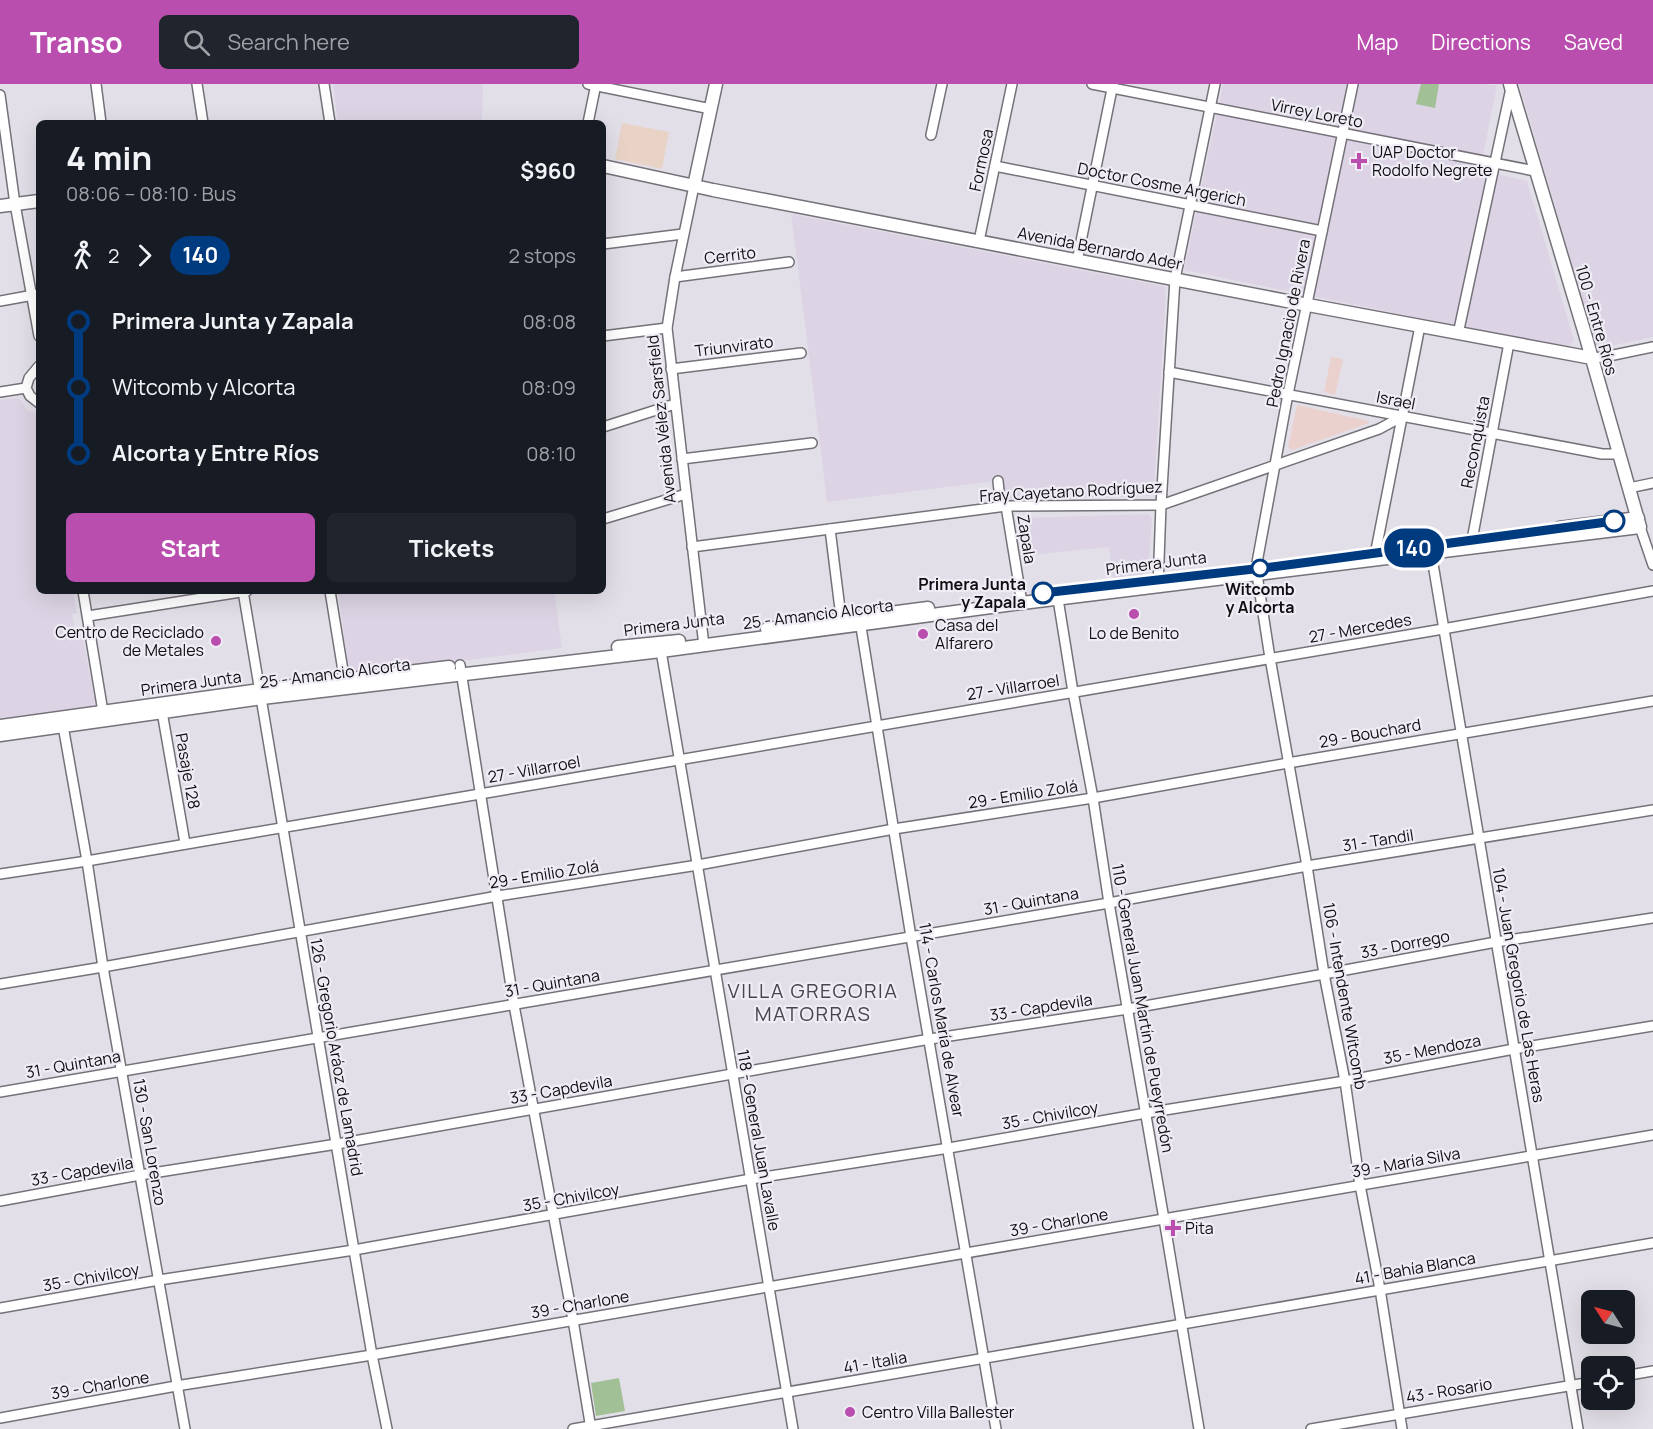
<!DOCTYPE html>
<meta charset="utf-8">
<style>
:root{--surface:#171b24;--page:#20242c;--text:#f1f3f6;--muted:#9ea1a6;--accent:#b94eae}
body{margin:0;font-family:Manrope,sans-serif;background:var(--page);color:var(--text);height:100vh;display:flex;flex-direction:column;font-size:22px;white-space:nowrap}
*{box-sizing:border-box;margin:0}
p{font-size:20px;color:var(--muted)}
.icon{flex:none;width:33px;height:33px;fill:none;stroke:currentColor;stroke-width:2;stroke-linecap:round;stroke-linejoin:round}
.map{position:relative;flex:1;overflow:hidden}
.details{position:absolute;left:36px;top:36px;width:570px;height:474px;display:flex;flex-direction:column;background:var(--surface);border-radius:9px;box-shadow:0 6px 24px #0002}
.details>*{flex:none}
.badge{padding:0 12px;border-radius:20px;font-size:21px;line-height:39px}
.needle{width:39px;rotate:306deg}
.fabs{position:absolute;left:1581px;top:1206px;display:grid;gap:12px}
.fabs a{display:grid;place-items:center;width:54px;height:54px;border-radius:9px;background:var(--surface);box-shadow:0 6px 24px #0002;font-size:30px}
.map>.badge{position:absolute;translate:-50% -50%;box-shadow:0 0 0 3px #fff}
.legs{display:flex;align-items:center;gap:9px;height:66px;padding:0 30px;font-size:20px}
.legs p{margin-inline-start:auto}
.summary{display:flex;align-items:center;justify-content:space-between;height:102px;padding:0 30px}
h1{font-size:33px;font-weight:700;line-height:45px}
.primary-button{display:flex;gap:12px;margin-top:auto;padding:12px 30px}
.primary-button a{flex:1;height:69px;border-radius:9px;background:var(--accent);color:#fff;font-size:24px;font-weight:700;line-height:69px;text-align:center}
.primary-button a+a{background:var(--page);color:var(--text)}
ul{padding:0 30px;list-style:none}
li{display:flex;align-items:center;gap:21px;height:66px;font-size:22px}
li i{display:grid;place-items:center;width:9px;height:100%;margin:0 8px;background:currentColor}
li i::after{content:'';width:15px;height:15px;margin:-8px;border:4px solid;border-radius:50%;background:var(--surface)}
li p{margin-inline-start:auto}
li:first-child i{background:linear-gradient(#0000 50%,currentColor 0)}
li:last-child i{background:linear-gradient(currentColor 50%,#0000 0)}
header{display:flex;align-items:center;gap:36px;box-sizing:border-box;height:84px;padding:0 30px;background:var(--accent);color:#fff}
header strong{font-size:28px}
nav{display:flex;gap:33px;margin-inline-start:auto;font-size:21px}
.search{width:420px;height:54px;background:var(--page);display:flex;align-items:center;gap:15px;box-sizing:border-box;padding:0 21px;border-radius:9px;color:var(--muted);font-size:22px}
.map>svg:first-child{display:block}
</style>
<header>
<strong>Transo</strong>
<div class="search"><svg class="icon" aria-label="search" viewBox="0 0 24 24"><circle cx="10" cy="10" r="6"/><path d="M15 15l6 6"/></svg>Search here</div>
<nav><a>Map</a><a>Directions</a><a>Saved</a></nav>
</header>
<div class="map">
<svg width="1653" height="1345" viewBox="0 0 1653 1345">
<rect width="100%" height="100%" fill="#e3dfe8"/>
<path fill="#e8d3c6" d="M622,39L669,48L662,85L615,75Z"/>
<g fill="#dcd4e4">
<path d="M333,0H483L482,39H338Z"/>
<path d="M1223,0H1485L1497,2L1480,86L1527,97L1574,256L1568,264L1184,186Z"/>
<path d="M1519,0H1653V253L1600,264L1596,261Z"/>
<path d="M791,130L1163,202L1166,207L1154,408L1149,412L1006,416L1003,396L827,418Z"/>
<path d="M16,314L21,317L28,327L39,330V507H73L77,529L72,530L74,543L83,554L95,618L92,622L0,634V316Z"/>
<path d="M1148,430L1152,435L1148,487L1144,491L1113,495L1109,463L1021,472L1017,438L1020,434Z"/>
<path d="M338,507H554L562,564L353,591L349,587Z"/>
</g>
<g fill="#ebd1cd">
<path d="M1331,273L1343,275L1335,311L1324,308Z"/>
<path d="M1297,321L1369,337V339L1292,366L1288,363Z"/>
</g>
<g fill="#a1c096">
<path d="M1421,0H1439L1435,24L1416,20Z"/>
<path d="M619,1294L625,1327L596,1332L591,1299Z"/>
</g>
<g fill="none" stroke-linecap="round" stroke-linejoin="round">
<defs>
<g id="minor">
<path d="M96,0L101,39"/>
<path d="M197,0L203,39"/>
<path d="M324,0L330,39"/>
<path d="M588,0L711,25"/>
<path d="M1092,0L1535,87"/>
<path d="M1353,0L1288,310L1256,484L1270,574L1307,782L1324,890L1345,997L1360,1101L1380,1205L1402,1345"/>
<path d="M0,11L15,120L39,252"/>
<path d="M588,39L596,0"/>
<path d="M931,51L942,0"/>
<path d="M995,82L1322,147"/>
<path d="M694,102L675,193L667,244L704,562"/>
<path d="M979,157L1012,0"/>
<path d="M603,160L683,150"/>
<path d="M1077,177L1113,0"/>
<path d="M675,193L789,178"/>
<path d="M0,217L39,210"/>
<path d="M1458,250L1511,4"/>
<path d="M603,252L667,244"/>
<path d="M1592,274L1604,273L1653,263"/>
<path d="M39,282L29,294L26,304L30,312L39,319"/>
<path d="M671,285L801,269"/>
<path d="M1169,288L1602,370H1618"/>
<path d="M0,308L26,304"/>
<path d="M603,343L675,320"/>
<path d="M682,375L812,359"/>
<path d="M998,397L1000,416L1006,422L1022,519"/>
<path d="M1629,404L1653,399"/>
<path d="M603,435L686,410"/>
<path d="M1640,443L1653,481"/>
<path d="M830,445L842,541"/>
<path d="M1430,462L1578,1345"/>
<path d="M692,463L1006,422L1161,421L1379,345L1403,332"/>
<path d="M1472,464V456L1509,259"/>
<path d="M1374,476L1420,242"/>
<path d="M1158,503L1161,421L1175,195L1215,0"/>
<path d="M83,507L104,634"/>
<path d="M243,507L354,1166L372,1271L387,1345"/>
<path d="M330,507L345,599"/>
<path d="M1058,508V515L1073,608L1093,714L1109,819L1164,1135L1199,1345"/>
<path d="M88,532L247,507"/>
<path d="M860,537L911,853L996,1345"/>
<path d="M660,561L793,1345"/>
<path d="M460,581L514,921L573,1236L591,1345"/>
<path d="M161,622L185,759"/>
<path d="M62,636L87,777L103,883L185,1345"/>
<path d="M0,790L87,777L480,710L1443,545L1653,507"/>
<path d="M0,900L103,883L498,812L698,781L894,745L1093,714L1288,679L1653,617"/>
<path d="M0,1008L1109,819L1307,782L1653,726"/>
<path d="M0,1117L140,1091L337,1060L930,955L1128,925L1324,890L1496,858L1653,834"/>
<path d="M0,1224L159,1196L354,1166L751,1095L949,1064L1146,1029L1345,997L1514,965L1653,942"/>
<path d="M1624,1292L1653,1287"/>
<path d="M0,1334L176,1302L372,1271L1653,1051"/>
<path d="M573,1345L1653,1159"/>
<path d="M1311,1345L1592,1298"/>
</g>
<g id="major">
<path d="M603,82L713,106L1292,218L1592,274"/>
<path d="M694,102L716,0"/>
<path d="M0,122L39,117"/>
<path d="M1559,444L1638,434"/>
<path d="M767,545L928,524"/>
<path d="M618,563L679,557"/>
<path d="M0,642L260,606L449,583"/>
<path d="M0,651L262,614L661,567L1022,519L1640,443L1585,250L1510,0"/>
</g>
</defs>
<use href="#minor" stroke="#757179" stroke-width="12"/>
<use href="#major" stroke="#757179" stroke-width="15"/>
<use href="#minor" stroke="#fff" stroke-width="9"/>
<use href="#major" stroke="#fff" stroke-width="12"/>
</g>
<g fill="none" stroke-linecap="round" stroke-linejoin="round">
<defs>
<path id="line-1" d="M1043,509L1272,483L1614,437"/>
</defs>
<use href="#line-1" stroke="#fff" stroke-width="14"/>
<use href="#line-1" stroke="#003b80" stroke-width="9"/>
</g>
<g fill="#b94eae" stroke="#f0ecf5" stroke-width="2">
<path d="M1356 68h6v6h6v6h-6v6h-6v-6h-6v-6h6z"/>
<circle cx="1134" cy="530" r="6"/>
<circle cx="923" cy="550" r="6"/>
<circle cx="216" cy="557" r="6"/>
<path d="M1170 1135h6v6h6v6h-6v6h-6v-6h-6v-6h6z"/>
<circle cx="850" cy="1328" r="6"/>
</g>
<g fill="#fff" stroke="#003b80" stroke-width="3">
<circle cx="1614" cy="437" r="10"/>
<circle cx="1260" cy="484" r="8"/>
<circle cx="1043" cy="509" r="10"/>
</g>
<g text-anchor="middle" stroke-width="4.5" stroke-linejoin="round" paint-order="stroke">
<g font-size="16" fill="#100e11" stroke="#f0ecf5">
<text transform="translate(1317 29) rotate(11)" y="6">Virrey Loreto</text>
<text transform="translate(981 76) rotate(-78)" y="6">Formosa</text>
<text transform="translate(1162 100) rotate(11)" y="6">Doctor Cosme Argerich</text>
<text transform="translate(1100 164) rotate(11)" y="6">Avenida Bernardo Ader</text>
<text transform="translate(730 171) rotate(-7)" y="6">Cerrito</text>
<text transform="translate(1597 236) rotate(74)" y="6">100 - Entre Ríos</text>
<text transform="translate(1288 239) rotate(-79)" y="6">Pedro Ignacio de Rivera</text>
<text transform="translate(734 262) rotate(-7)" y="6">Triunvirato</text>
<text transform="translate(1396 316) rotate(11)" y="6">Israel</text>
<text transform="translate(661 335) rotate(-96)" y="6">Avenida Vélez Sarsfield</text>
<text transform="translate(1475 358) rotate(-79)" y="6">Reconquista</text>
<text transform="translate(1071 407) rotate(-3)" y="6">Fray Cayetano Rodríguez</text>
<text transform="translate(1027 455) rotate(81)" y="6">Zapala</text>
<text transform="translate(1156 479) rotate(-7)" y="6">Primera Junta</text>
<text transform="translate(818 530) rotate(-7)" y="6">25 - Amancio Alcorta</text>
<text transform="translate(674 540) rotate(-7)" y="6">Primera Junta</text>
<text transform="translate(1360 544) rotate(-10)" y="6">27 - Mercedes</text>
<text transform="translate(335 589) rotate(-7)" y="6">25 - Amancio Alcorta</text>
<text transform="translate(191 599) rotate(-8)" y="6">Primera Junta</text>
<text transform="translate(1013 603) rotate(-9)" y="6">27 - Villarroel</text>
<text transform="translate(1370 649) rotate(-10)" y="6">29 - Bouchard</text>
<text transform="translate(534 685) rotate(-10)" y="6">27 - Villarroel</text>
<text transform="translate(188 687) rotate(80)" y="6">Pasaje 128</text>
<text transform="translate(1023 710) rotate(-9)" y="6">29 - Emilio Zolá</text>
<text transform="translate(1378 756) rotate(-9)" y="6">31 - Tandil</text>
<text transform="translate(544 790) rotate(-9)" y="6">29 - Emilio Zolá</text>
<text transform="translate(1031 817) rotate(-10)" y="6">31 - Quintana</text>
<text transform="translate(1405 860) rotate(-11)" y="6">33 - Dorrego</text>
<text transform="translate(552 899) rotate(-10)" y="6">31 - Quintana</text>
<text transform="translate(1519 901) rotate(80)" y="6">104 - Juan Gregorio de Las Heras</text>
<text transform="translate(1345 912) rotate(80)" y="6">106 - Intendente Witcomb</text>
<text transform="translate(1041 923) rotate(-9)" y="6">33 - Capdevila</text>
<text transform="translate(1143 924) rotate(80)" y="6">110 - General Juan Martín de Pueyrredón</text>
<text transform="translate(942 936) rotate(80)" y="6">114 - Carlos María de Alvear</text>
<text transform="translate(1432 965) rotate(-11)" y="6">35 - Mendoza</text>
<text transform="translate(337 973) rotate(80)" y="6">126 - Gregorio Aráoz de Lamadrid</text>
<text transform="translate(73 980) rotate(-10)" y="6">31 - Quintana</text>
<text transform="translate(561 1005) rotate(-10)" y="6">33 - Capdevila</text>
<text transform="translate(1050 1031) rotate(-10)" y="6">35 - Chivilcoy</text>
<text transform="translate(759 1056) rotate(80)" y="6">118 - General Juan Lavalle</text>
<text transform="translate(150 1058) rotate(80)" y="6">130 - San Lorenzo</text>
<text transform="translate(1406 1078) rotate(-10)" y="6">39 - María Silva</text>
<text transform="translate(82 1087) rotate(-10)" y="6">33 - Capdevila</text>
<text transform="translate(571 1113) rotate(-10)" y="6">35 - Chivilcoy</text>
<text transform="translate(1059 1138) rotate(-10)" y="6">39 - Charlone</text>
<text transform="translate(1415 1184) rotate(-10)" y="6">41 - Bahía Blanca</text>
<text transform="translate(91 1193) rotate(-10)" y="6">35 - Chivilcoy</text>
<text transform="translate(580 1220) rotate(-10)" y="6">39 - Charlone</text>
<text transform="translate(875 1278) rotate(-10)" y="6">41 - Italia</text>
<text transform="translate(100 1301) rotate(-10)" y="6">39 - Charlone</text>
<text transform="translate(1449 1306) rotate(-9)" y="6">43 - Rosario</text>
</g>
<g font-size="16" fill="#100e11" stroke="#f0ecf5" text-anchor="start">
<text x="1372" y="74">UAP Doctor<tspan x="1372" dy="18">Rodolfo Negrete</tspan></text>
<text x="935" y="547">Casa del<tspan x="935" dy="18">Alfarero</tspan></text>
<text x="204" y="554" text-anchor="end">Centro de Reciclado<tspan x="204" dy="18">de Metales</tspan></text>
<text x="1134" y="555" text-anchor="middle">Lo de Benito</text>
<text x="1185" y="1150">Pita</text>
<text x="862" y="1334">Centro Villa Ballester</text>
</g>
<g font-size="16" font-weight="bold" fill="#100e11" stroke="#f0ecf5" text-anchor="end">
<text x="1026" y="506">Primera Junta<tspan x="1026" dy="18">y Zapala</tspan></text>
<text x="1260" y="511" text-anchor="middle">Witcomb<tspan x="1260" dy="18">y Alcorta</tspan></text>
</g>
<g font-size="20" letter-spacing="1.5" fill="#48454c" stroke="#f0ecf5">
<text x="813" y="914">VILLA GREGORIA<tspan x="813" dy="23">MATORRAS</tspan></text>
</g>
</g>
</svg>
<div class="fabs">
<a><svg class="needle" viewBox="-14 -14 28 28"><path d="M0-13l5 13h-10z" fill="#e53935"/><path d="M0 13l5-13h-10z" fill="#9ea1a6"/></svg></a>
<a><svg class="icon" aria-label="locate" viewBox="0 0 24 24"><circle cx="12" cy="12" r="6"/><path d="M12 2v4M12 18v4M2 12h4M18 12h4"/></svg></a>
</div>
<b class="badge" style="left:1414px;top:464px;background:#003b80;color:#fff">140</b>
<section class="details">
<div class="summary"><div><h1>4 min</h1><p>08:06 – 08:10 · Bus</p></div><b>$960</b></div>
<div class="legs"><svg class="icon" aria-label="walk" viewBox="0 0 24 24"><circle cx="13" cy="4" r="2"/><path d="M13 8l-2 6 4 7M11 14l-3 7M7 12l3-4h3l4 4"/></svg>2<svg class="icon" aria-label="forward" viewBox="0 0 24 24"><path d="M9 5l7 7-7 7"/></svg><b class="badge" style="background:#003b80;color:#fff">140</b><p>2 stops</p></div>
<ul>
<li><i style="color:#003b80"></i><b>Primera Junta y Zapala</b><p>08:08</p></li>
<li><i style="color:#003b80"></i><span>Witcomb y Alcorta</span><p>08:09</p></li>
<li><i style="color:#003b80"></i><b>Alcorta y Entre Ríos</b><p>08:10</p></li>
</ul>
<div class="primary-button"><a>Start</a><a>Tickets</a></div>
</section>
</div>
